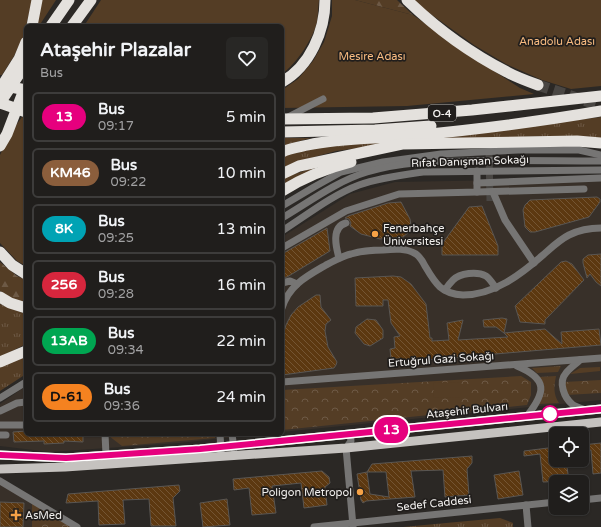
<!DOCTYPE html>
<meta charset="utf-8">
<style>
:root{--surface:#201e1c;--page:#282725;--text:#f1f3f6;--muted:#a2a2a3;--line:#3d3c3b}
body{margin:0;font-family:"Varela Round",sans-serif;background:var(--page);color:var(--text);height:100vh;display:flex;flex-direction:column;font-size:15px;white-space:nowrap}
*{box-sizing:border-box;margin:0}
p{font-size:13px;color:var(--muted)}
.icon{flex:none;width:22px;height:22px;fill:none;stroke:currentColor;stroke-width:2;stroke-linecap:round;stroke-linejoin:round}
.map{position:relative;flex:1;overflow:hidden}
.details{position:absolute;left:24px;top:24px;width:260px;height:412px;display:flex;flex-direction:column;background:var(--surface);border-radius:6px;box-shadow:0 1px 3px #0004,0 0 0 1px var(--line)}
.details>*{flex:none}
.badge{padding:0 8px;border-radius:13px;font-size:14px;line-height:26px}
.tools{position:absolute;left:549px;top:427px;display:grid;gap:8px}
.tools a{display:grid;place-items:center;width:40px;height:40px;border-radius:6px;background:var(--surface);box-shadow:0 1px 3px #0004,0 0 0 1px var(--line);font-size:20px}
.map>.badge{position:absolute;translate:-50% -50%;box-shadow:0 0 0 2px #fff}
.round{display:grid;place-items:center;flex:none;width:42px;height:42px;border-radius:6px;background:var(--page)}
.overview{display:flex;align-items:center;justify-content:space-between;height:68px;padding:0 16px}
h1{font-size:19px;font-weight:700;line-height:30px}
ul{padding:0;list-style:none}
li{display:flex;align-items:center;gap:12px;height:50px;margin:0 8px 6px;padding:0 8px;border:2px solid var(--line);border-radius:6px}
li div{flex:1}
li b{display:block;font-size:15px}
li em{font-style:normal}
li .badge{min-width:44px;font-weight:700;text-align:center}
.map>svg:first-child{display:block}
</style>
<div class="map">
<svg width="601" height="527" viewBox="0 0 601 527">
<defs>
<pattern id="grass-tufts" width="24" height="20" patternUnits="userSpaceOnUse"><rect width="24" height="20" fill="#543d25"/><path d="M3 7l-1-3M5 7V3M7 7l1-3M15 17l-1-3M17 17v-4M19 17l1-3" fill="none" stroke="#6d5945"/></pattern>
<pattern id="forest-firs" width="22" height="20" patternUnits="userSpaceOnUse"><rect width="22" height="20" fill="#543d25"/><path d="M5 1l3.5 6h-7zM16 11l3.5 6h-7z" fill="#6d5945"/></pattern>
<pattern id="park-crowns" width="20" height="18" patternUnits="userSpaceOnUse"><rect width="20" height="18" fill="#543d25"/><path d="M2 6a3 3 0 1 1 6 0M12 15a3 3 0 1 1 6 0" fill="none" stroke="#6d5945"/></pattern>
<pattern id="building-back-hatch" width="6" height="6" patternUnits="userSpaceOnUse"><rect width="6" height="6" fill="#5c3810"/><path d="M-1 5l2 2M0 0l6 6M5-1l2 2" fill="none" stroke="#745533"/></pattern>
</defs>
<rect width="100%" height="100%" fill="#2b2825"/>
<g fill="#383029">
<path d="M601,175V400L282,432V237L350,194L395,182L507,180Z"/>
<path d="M26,386V434H263L179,443L50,452L0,446V404Z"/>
<path d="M0,484L32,502V527H0Z"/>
</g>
<g fill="url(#grass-tufts)">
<path d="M601,117V138L560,136L427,139L336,151L296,162L282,168V156L322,147L491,131Z"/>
<path d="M319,166L282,185V178Z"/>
<path d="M0,304L26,314V344L0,357Z"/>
<path d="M26,355V374L0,391V367Z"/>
<path d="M561,366L558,372L537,373L532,368Z"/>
<path d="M600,367V371L570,374L580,368Z"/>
<path d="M556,376C554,386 553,394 559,403L539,404V377Z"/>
<path d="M500,518L513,523V527H403Z"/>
</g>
<g fill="url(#forest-firs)">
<path d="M355,0H397L413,15Z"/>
<path d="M282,138H311L282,146Z"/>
<path d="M0,262L17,276L26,280V304L11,298L0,291Z"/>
</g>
<g fill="url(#park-crowns)">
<path d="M521,376L531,382V395L527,405L282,430V390Z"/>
<path d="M601,380V393L566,395L564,382Z"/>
<path d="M109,434H215V438L122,446L109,436Z"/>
<path d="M32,502L71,527H32Z"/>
</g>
<g fill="#543d25">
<path d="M0,0H32L24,35L14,56L2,75H0Z"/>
<path d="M42,0H56L39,26H37Z"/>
<path d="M101,0H319C318,7 318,15 317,22C313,39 296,64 282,74V26H84Z"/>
<path d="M332,0H355L413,15L477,60L520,88L534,94L407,106L282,108V90L298,79L313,61L324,42L332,16Z"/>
<path d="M414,0H601V86L571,89L542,80L506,64L474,45L425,10Z"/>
<path d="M22,117L26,118V266L17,261L0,243V155L11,132Z"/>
<path d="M460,382V397L434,398L433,383Z"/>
</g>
<g fill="url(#building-back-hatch)" stroke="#595653" fill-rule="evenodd">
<path d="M597,197L600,199V202L589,217L535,232H530L525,227L523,210L525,205L530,200Z"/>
<path d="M401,202L410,219L411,226L409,232L403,237L380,239L361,234L350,226L351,223L349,219L345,218L348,216L388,203Z"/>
<path d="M482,206L498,246V255H442V244L469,207Z"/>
<path d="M327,228L330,251L287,277L282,278V254Z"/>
<path d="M601,254V286L596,282L590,274L587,278L583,263V259L588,255Z"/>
<path d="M566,261L572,264L584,280L545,320V324L520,322L515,306L561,262Z"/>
<path d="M393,276L401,277L411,284L426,304L430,338H432V341L449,340L447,323L463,320L458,340L508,337L504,333L545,329L562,344L561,332L599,329L601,345L401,362V359H391L390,349L395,348L394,337L400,336L391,323L388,300H383V306H356L355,278Z"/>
<path d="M316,295H320L321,307L331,320L326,324L325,331L328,347L337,362L336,365L334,368L282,375L283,335L286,325L291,315L298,307Z"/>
<path d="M502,318L507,319L504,333L496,327H484L483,320Z"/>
<path d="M367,319L376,320L383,330V338L370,346L364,344L355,333L356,327Z"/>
<path d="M26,431V434L83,435V442L64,441V443L44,444V441L14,442L13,432Z"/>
<path d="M601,443V473L593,474L591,450L582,451V445Z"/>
<path d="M556,447V460H566L569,481L543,482L540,454L524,456V451Z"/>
<path d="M472,456V463L467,469L469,495L445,497L443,470L411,471L415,497L390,499L366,501L363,503L361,500L357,474L367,472L372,464ZM367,472H386L389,497L370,494Z"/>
<path d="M322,471L329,477L330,483L325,487L327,505L304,508L301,483L272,486L276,513L252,515L249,488L234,490L233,479Z"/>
<path d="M519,471L523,495L498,499L494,475Z"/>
<path d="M179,485L180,491L173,498L176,526H151L149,499L123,500L125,524L99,525L98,501L66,503L68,494Z"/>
<path d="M227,499L230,525L203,527L200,503Z"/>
<path d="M0,502L24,503L23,527H0Z"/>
</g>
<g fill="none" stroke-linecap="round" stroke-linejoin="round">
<path stroke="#494643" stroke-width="7" stroke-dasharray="7 3.5" stroke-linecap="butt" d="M489,152L490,201"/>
<path stroke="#494643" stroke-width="11" stroke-dasharray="11 5.5" stroke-linecap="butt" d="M538,85L601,106"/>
<g stroke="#767574" stroke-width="7">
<path d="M288,117L323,99"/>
<path d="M477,183L601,178"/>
<path d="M477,192L584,189"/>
<path d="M493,192L505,220L534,263"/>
<path d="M282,206L314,187L341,172L383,162L441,154L518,150H579L601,155"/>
<path d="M282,218C309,202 337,181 367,172C400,162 434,161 467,161C512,160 556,161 601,161"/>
<path d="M282,231C307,215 332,195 359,185C379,178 402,175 423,172L601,170"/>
<path d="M282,248L346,211L399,194L477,192V171"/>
<path d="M339,258C336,247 331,227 346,223"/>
<path d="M282,283L290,281L297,284"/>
<path d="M445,290C447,287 450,283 453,280C460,273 477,271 486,276C490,279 493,284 496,288"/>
<path d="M282,308C289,285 307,276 326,265C334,261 342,256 351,254C361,251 373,250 383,250C394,249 407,248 416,254C420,257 423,262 425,266C435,283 441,294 463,295C494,295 520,275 543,255C551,248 559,240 569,235C579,230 590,228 601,228"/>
<path d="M580,360C576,364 570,368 566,373C558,382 564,398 573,405C576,407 581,408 585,410"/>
<path d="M517,366C548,379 546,392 527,416"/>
<path d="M282,382L601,358"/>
<path d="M0,398L26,382"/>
<path d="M0,411L17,403L26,402"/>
<path d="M0,425H26"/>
<path d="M105,434L106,455"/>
<path d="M220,434L221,452"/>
<path d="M232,434L234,449"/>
<path d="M350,434L351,441L346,448L353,526"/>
<path d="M0,435H6"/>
<path d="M0,481L77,527"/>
<path d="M582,500L601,498"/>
<path d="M526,505L528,527"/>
<path d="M314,527L556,502"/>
</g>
<g stroke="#c5c2bf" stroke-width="9">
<path d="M0,455L66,458L200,449L601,409"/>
<path d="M0,469L65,467L346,448L601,422"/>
</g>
<g stroke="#e4e1dd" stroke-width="11">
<path d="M407,0C436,28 470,53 507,72C516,77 527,81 538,85"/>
<path d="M32,26L37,0"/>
<path d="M51,26L69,0"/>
<path d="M72,26L91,0"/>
<path d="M282,82C310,66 325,31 325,0"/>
<path d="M0,89L19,59L26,42"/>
<path d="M0,103L26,64"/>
<path d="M282,119L373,118L472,110L601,96"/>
<path d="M282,132L375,130L431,126"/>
<path d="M0,146L7,134L22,95"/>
<path d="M282,152C290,148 299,147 308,145C341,138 375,139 408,136C473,130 537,122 601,111"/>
<path d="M282,174L299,166L402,144L577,141L601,143"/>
<path d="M282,191C303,178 327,168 351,162"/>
<path d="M0,252L12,265L26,274"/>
<path d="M0,297L10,303L26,308"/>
<path d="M0,362L26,351"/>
</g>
<g stroke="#e4e1dd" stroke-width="11">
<path d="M0,85L26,90"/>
<path d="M0,103L26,112"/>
</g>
</g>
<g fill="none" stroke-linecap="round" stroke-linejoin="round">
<defs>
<path id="line" d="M0,455L66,458L200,449L601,409"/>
</defs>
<use href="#line" stroke="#fff" stroke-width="9"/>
<use href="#line" stroke="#e6007e" stroke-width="6"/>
</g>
<g fill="#f6a246" stroke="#211e1c" stroke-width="1.5">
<circle cx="375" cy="234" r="4"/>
<circle cx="360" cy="492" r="4"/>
<path d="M14 509h4v4h4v4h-4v4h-4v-4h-4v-4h4z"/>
</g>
<circle fill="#fff" stroke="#e6007e" stroke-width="2" cx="550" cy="414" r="8"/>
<g text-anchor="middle" stroke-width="3.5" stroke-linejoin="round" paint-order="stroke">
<rect fill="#211e1c" stroke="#b3b1af" stroke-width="1" x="428" y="105" width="28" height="16" rx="3"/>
<g font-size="10" font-weight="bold" fill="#f2f0ee">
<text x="442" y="117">O-4</text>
</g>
<g font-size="11" fill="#f8bb80" stroke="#211e1c">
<text x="557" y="45">Anadolu Adası</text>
<text x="372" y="60">Mesire Adası</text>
</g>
<g font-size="11" fill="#f2f0ee" stroke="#211e1c">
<text transform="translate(470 161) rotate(-2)" y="4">Rıfat Danışman Sokağı</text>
<text transform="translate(441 359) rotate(-4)" y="4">Ertuğrul Gazi Sokağı</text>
<text transform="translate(467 410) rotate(-6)" y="4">Ataşehir Bulvarı</text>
<text transform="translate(434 503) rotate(-6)" y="4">Sedef Caddesi</text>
</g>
<g font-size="11" fill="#f2f0ee" stroke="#211e1c" text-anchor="start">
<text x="383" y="232">Fenerbahçe<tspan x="383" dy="13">Üniversitesi</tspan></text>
<text x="352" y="496" text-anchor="end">Poligon Metropol</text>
<text x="25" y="519">AsMed</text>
</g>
</g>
</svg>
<div class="tools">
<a><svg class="icon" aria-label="locate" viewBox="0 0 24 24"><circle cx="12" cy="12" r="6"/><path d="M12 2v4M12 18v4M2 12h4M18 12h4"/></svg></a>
<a><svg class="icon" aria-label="layers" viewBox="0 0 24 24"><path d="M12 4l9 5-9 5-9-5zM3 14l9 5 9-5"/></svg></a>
</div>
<b class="badge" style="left:391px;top:430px;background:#e6007e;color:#fff">13</b>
<section class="details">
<div class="overview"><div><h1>Ataşehir Plazalar</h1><p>Bus</p></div><a class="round"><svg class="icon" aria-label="heart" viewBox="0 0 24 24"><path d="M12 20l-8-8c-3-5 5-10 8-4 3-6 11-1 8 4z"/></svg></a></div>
<ul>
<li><span class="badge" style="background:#e6007e;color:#fff">13</span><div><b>Bus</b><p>09:17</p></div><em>5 min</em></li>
<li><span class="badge" style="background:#8b5e3c;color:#fff">KM46</span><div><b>Bus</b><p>09:22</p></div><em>10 min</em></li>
<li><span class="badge" style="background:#00a3b4;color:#fff">8K</span><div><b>Bus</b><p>09:25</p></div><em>13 min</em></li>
<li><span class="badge" style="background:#d7263d;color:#fff">256</span><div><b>Bus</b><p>09:28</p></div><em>16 min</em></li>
<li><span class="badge" style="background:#00a651;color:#fff">13AB</span><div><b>Bus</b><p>09:34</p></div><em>22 min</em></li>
<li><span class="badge" style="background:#f58220;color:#111">D-61</span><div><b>Bus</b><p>09:36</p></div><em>24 min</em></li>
</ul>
</section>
</div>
